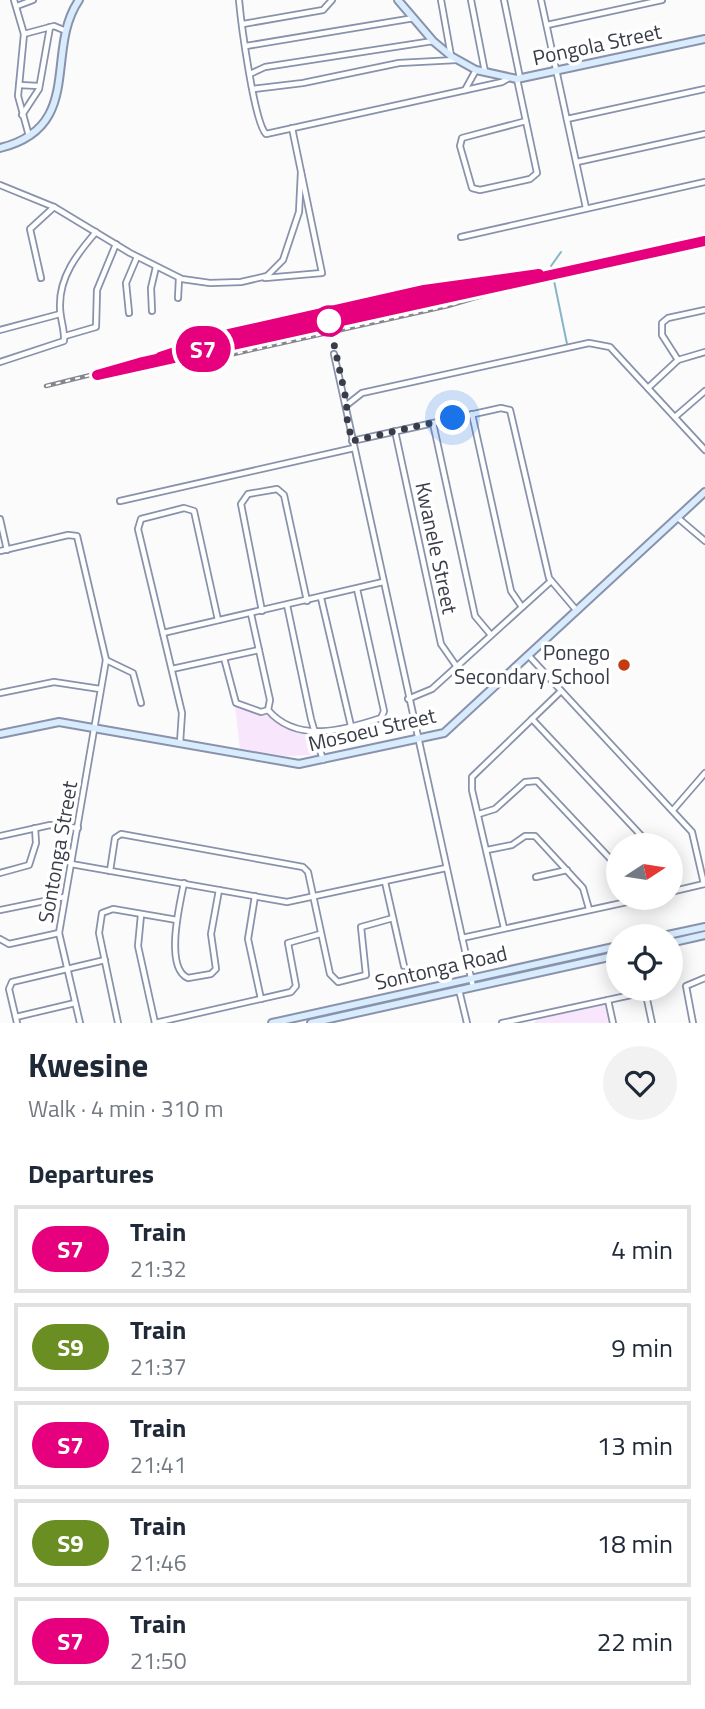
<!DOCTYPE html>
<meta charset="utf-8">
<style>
:root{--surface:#fff;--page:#f2f2f3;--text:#1f2937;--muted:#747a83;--line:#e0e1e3}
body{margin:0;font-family:"Titillium Web",sans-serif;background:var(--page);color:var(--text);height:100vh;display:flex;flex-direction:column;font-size:26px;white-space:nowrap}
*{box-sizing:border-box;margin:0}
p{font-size:23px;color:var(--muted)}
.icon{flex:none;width:38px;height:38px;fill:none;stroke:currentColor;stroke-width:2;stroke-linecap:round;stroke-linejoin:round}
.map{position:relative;height:1023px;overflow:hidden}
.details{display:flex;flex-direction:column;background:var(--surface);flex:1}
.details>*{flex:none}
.badge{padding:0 14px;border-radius:23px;font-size:24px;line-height:46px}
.needle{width:46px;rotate:78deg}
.buttons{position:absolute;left:606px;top:833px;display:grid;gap:14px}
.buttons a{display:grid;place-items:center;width:77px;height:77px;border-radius:50%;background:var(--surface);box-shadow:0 4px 18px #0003;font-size:35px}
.you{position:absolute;width:35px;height:35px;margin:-18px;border:5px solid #fff;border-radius:50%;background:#1a73e8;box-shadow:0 0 0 10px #1a73e833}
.map>.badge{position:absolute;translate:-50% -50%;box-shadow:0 0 0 4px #fff}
h2{padding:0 28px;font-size:26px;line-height:63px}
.round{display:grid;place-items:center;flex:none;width:74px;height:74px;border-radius:37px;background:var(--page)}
.head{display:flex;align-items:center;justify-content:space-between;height:119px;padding:0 28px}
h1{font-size:33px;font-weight:700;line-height:52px}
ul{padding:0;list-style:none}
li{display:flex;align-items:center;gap:21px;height:88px;margin:0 14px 10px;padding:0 14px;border:4px solid var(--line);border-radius:0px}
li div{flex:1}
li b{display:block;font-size:26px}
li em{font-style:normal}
li .badge{min-width:77px;font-weight:700;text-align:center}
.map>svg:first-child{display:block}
</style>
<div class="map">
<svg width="705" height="1023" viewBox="0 0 705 1023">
<rect width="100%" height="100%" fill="#fbfbfb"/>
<g fill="#f8e6fc">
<path d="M235,706L260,715H270L291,730L309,734L316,745L317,755L287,756L240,749Z"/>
<path d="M600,1003L607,1007L610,1023H534L539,1017Z"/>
</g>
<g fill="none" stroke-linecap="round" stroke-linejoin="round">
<path stroke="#87b5c7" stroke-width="2" d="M561,252L551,266L567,344"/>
<defs>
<g id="street">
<path d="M14,0L24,34L18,96L29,136"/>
<path d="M239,0C241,22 254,122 266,134L502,82L509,78"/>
<path d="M441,0L451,56"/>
<path d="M471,0L485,72"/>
<path d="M504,0L520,78"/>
<path d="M541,0L586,208"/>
<path d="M17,6L33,0"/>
<path d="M243,24L323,10L332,0"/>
<path d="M547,25L662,0"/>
<path d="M24,34L54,26L66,31"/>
<path d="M246,46L414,18"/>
<path d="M250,74L265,67L433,41"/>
<path d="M517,79L537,173L530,179L480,190L472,188L460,146L462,138L526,121"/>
<path d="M19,85L39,86"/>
<path d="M253,89L303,83L399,63L456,60"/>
<path d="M465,90L476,70"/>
<path d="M22,115L39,89L50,27"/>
<path d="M567,119L705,89"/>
<path d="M577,162L705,134"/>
<path d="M0,185L54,207L130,253L182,279L210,283L241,282L267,276L283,260L299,212L301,172"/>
<path d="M461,237L705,182"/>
<path d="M41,278L30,229L54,207"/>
<path d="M265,278L322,273L292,128"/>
<path d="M178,298L179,278"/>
<path d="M152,311L151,288L156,267"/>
<path d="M129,313L126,283L137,257"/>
<path d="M0,330L60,314"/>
<path d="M65,336L96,327L97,290L116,244"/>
<path d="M334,354L473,987"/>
<path d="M678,360L662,335V323L668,318L705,310"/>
<path d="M0,362L64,341C65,330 60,319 60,307C59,277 77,254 96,232"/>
<path d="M648,388L678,360L705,352"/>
<path d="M348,404L362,393L589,343L610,347L705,450"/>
<path d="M472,414L511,591L522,607"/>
<path d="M675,417L705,391"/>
<path d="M433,423L475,616L491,635"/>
<path d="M395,431L441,644L457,667"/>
<path d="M352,441L501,408L510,410L549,578L577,611"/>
<path d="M120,501L354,448"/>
<path d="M678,518L705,541"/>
<path d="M0,519L7,550"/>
<path d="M0,551L68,535L77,536L106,660L59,933L80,1023"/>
<path d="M321,598L351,726"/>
<path d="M287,605L311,719L323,760"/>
<path d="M262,611L241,504L248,494L277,489L284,495L307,601"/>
<path d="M251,614L270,700L268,710"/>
<path d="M163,633L383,582"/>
<path d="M529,656L692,832L704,884"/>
<path d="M224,658L236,703L261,712L268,710C297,744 345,730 381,718L384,711L357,589"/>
<path d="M106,660L133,673L141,703"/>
<path d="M172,669L259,650"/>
<path d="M0,693L54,682L100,689"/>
<path d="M408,699L432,689L551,581"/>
<path d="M532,719L650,845"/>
<path d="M180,743L182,713L138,529L141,519L184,508L194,511L218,620"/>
<path d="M673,810L705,773"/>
<path d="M479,814L495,809L525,782L537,781L618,867"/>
<path d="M0,836L50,825L78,828"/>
<path d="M487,850L512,845L525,836H535L583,888L589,909"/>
<path d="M71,864L287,902L446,868"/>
<path d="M110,871L115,838L121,834L303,867L308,872L330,974L338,982L366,975L361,927L393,918"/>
<path d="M0,873L29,865L36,843L35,828"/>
<path d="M536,877L567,870"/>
<path d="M385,882L404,966"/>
<path d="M184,883C180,903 164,968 188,978L211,974L216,969L211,934L219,890"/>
<path d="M670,892L704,884"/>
<path d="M255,896L248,939L261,999"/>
<path d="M0,910L64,897"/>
<path d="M141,915L138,946L155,1023"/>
<path d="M504,928L472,790V777L561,691"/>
<path d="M462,938L645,898"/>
<path d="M0,939L9,944L59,933"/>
<path d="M459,990L467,1023"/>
<path d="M645,990L652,1023"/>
<path d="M608,1000L613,1023"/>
<path d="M16,1017L75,1003"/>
<path d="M17,1023L9,989L12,982L105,960"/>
<path d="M118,1023L99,933L102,913L113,909L177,920"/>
<path d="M155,1023L291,992L296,986L288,943L320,934"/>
<path d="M502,1023L645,992"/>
<path d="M693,1023L686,986L705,978"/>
</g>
<g id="secondary">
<path d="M398,0L433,41L451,56L476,70L517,79L705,39"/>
<path d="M0,148C85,127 44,51 79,0"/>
<path d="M0,734L59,722L299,764L444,733L705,492"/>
<path d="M663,936L705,927"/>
<path d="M670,943L705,935"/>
<path d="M272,1023L618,946"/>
<path d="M311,1023L618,955"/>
</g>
</defs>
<use href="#street" stroke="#8992ac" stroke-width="8"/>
<use href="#secondary" stroke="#8992ac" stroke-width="10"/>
<use href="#street" stroke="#fff" stroke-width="4.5"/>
<use href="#secondary" stroke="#d9ecfd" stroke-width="6"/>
<defs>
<g id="rail">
<path d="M198,358L234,354L448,306L485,295"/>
<path d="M46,386L139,363L705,238"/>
</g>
</defs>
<use href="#rail" stroke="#84878e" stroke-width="4.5"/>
<use href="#rail" stroke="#fff" stroke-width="2" stroke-dasharray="5" stroke-linecap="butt"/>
</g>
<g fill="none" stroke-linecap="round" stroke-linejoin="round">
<defs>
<path id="line" d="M160,357L229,334L424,290L539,274L139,363L97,375L705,241"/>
</defs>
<use href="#line" stroke="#fff" stroke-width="16"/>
<use href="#line" stroke="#e6007e" stroke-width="10"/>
<path stroke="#393d48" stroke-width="7" stroke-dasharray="0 12.6" d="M329,321L347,404L346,414L352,441L453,418"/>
</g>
<circle fill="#fff" stroke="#e6007e" stroke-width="3.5" cx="329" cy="321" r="14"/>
<circle fill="#c43b13" stroke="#fff" stroke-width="2.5" cx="624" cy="665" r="7"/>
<g text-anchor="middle" stroke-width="7" stroke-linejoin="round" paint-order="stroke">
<g font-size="21" fill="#393d48" stroke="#fff">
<text transform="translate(597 45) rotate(-12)" y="7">Pongola Street</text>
<text transform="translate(436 548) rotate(78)" y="7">Kwanele Street</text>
<text transform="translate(372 730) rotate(-13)" y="7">Mosoeu Street</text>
<text transform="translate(58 852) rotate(-80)" y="7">Sontonga Street</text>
<text transform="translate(441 968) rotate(-13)" y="7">Sontonga Road</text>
</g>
<g font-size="21" fill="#393d48" stroke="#fff" text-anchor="end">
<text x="610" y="660">Ponego<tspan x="610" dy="24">Secondary School</tspan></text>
</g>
</g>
</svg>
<div class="buttons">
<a><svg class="needle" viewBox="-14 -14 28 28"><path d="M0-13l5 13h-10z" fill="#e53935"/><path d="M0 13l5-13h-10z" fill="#747a83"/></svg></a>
<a><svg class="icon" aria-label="locate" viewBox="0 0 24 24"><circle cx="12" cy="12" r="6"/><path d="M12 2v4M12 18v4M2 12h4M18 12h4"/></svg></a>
</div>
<div class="you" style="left:453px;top:418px"></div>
<b class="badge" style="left:203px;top:349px;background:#e6007e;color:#fff">S7</b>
</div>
<section class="details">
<div class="head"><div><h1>Kwesine</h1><p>Walk · 4 min · 310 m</p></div><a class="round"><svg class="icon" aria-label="heart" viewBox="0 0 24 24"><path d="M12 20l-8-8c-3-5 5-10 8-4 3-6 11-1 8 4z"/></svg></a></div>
<h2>Departures</h2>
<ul>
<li><span class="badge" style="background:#e6007e;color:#fff">S7</span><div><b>Train</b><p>21:32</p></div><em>4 min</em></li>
<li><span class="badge" style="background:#6b8e23;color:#fff">S9</span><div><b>Train</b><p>21:37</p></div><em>9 min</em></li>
<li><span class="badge" style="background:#e6007e;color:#fff">S7</span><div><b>Train</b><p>21:41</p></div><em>13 min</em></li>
<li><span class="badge" style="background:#6b8e23;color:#fff">S9</span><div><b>Train</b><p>21:46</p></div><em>18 min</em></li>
<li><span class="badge" style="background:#e6007e;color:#fff">S7</span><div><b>Train</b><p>21:50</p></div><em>22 min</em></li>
</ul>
</section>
